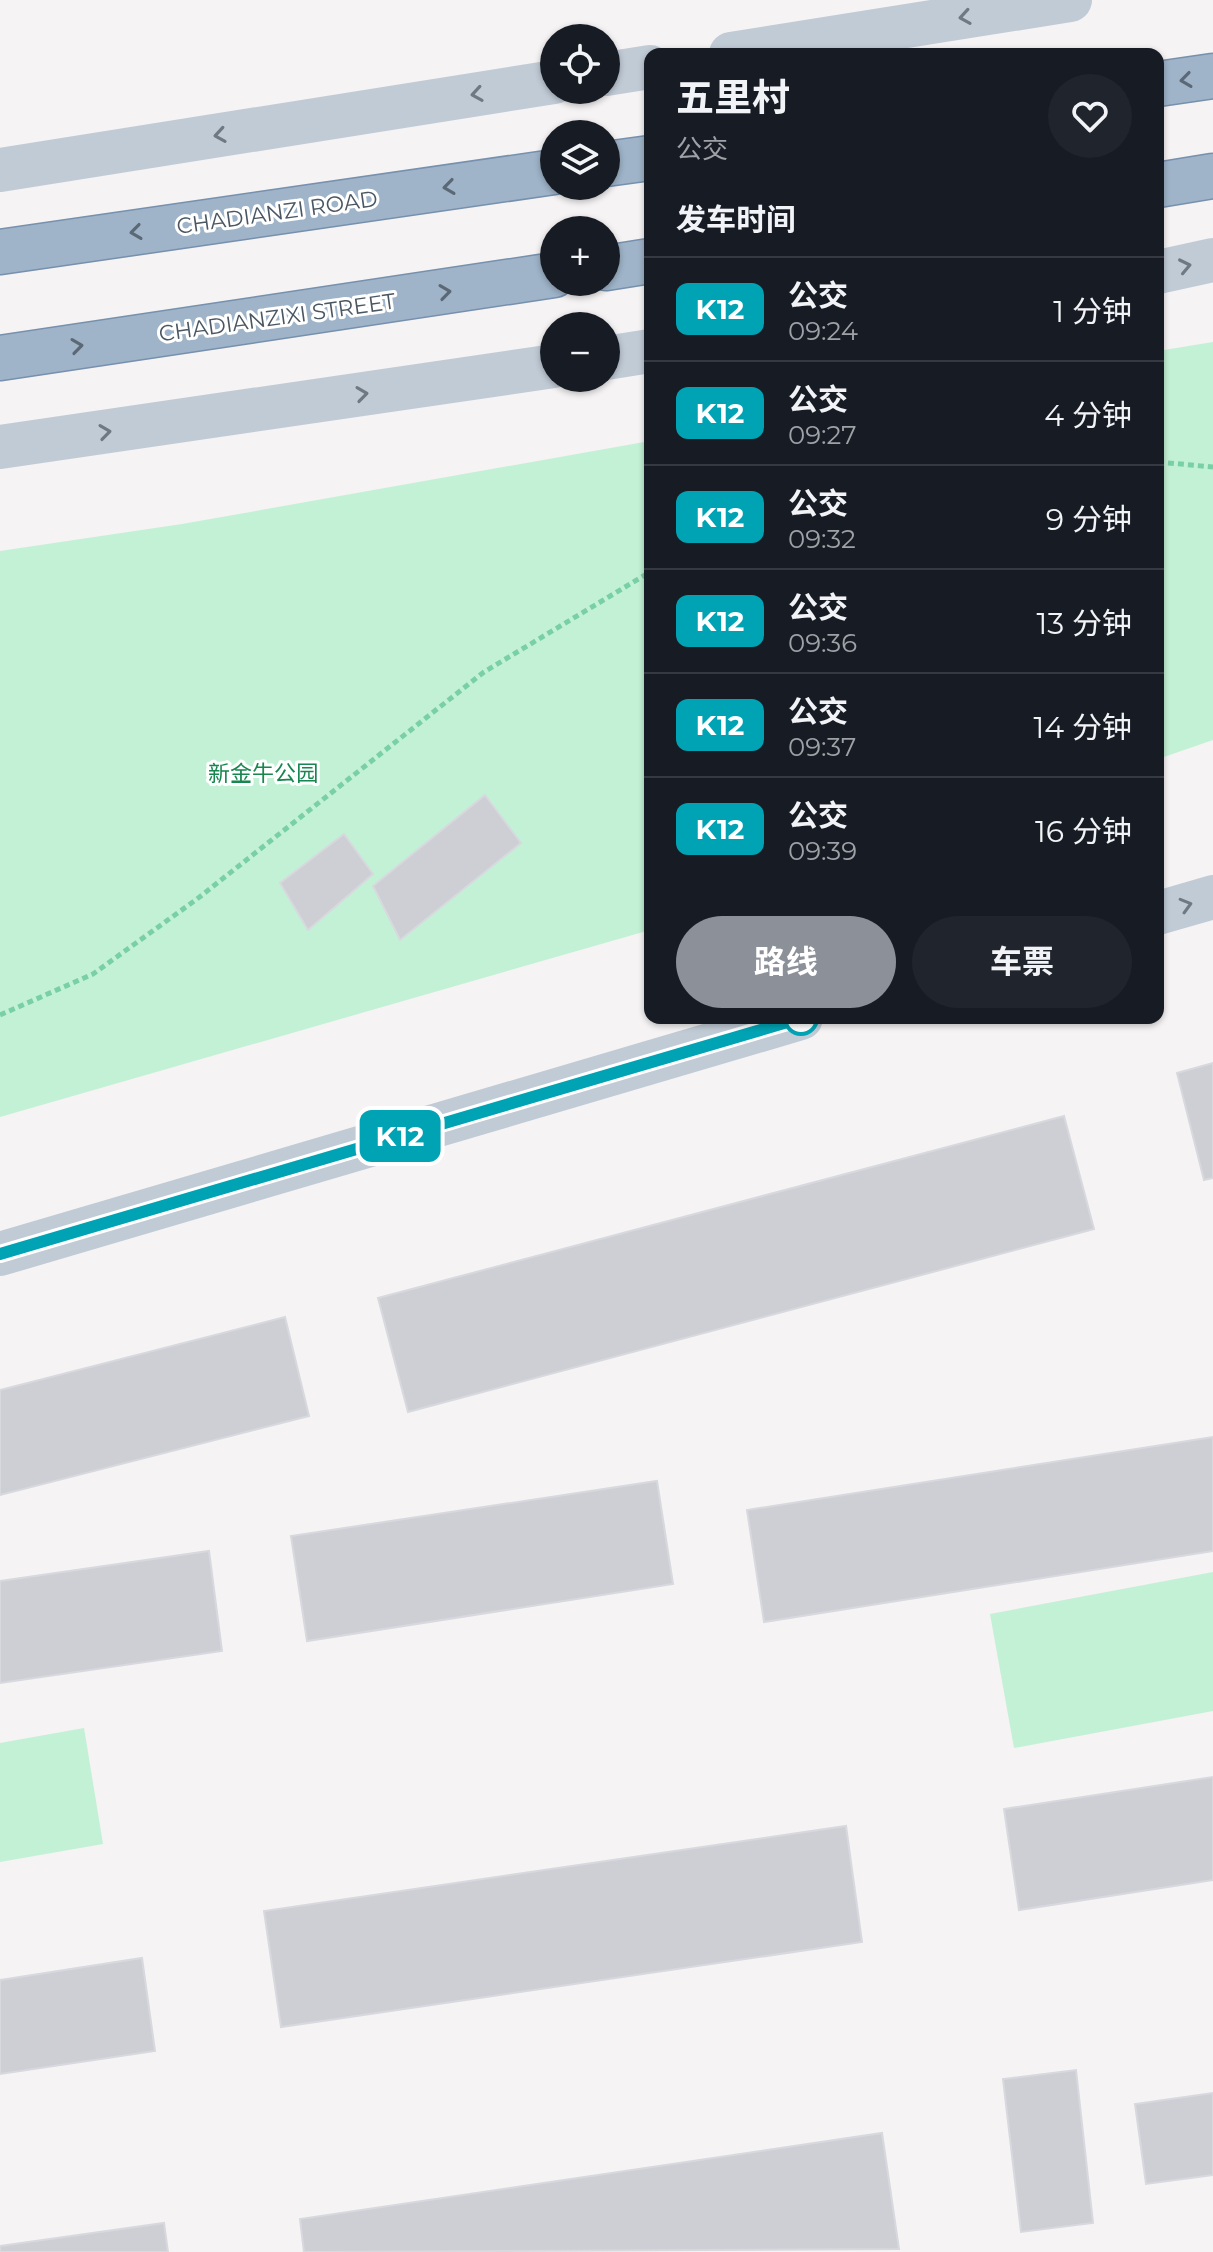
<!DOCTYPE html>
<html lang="zh">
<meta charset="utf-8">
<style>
:root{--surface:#171b24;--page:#20242c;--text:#f1f3f6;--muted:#9ea1a6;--line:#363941;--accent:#8c9099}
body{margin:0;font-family:Montserrat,"Noto Sans SC",sans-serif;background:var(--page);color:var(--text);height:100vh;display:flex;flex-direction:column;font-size:30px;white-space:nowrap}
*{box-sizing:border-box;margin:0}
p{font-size:26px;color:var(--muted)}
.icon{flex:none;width:44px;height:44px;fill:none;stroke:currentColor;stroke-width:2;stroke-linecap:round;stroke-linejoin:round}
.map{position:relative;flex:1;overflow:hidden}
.details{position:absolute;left:644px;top:48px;width:520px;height:976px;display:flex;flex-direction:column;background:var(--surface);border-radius:16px;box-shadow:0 2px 6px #0004}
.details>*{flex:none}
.badge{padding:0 16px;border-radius:12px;font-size:28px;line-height:52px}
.buttons{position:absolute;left:540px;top:24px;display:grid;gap:16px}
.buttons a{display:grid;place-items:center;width:80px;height:80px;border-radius:50%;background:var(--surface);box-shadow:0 2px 6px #0004;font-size:40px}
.map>.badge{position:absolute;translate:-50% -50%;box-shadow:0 0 0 4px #fff}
h2{padding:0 32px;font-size:30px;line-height:72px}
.round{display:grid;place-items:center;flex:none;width:84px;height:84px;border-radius:42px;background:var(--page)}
.head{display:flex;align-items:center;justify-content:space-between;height:136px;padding:0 32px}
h1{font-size:38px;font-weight:700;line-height:60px}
.button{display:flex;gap:16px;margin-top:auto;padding:16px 32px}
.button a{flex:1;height:92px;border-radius:48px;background:var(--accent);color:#fff;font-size:32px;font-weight:700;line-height:92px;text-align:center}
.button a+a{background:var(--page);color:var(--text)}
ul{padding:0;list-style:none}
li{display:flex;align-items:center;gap:24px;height:104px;padding:0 32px;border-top:2px solid var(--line)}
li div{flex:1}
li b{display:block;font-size:30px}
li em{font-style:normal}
li .badge{min-width:88px;font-weight:700;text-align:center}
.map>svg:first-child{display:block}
</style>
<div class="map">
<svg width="1213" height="2252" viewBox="0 0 1213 2252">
<rect width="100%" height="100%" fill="#f5f3f3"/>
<g fill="#c3f1d5">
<path d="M1213,342V740L1158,759V351Z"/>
<path d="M650,441V930L0,1117V551L182,524Z"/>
<path d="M1213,1572V1711L1014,1748L990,1614Z"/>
<path d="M84,1728L103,1844L0,1862V1743Z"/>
</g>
<g fill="#cdcfd5" stroke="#d7d9de" stroke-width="2">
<path d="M485,795L521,843L400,940L373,886Z"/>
<path d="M344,834L373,874L308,930L280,883Z"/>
<path d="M1213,1063V1178L1204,1180L1177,1073Z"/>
<path d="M1064,1116L1094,1229L408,1412L378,1298Z"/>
<path d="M285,1317L309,1416L0,1495V1390Z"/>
<path d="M1213,1437V1551L764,1622L747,1510Z"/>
<path d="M657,1481L673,1584L307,1641L291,1536Z"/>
<path d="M209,1551L222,1651L0,1683V1581Z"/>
<path d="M1213,1777V1880L1019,1910L1004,1809Z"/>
<path d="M846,1826L862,1942L281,2027L264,1911Z"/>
<path d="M142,1958L155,2051L0,2074V1980Z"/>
<path d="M1076,2070L1093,2223L1021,2232L1003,2079Z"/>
<path d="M1213,2093V2175L1146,2184L1135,2104Z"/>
<path d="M882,2133L899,2249L304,2252L300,2219Z"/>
<path d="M164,2223L168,2252H0V2246Z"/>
</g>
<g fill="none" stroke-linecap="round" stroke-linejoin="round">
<defs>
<g id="trunk">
<path d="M1158,84L1213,76"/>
<path d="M606,164L650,158"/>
<path d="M1158,185L1213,176"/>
<path d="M0,252L554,172"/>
<path d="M606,268L650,261"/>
<path d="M0,358L554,275"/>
</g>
</defs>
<use href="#trunk" stroke="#7690ad" stroke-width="47"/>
<g stroke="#7ad0a6" stroke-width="5" stroke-dasharray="6 4" stroke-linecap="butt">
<path d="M1158,462L1213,467"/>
<path d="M0,1015L93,974L197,899L484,672L650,572"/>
</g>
<g stroke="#c1cbd6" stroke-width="44">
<path d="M731,54L1070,0"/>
<path d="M606,74L650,67"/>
<path d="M0,170L554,82"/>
<path d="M1158,272L1213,260"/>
<path d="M606,358L650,351"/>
<path d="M0,447L554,366"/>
<path d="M1158,913L1213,897"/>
<path d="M0,1254L801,1018"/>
</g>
<use href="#trunk" stroke="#9fb4c9" stroke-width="44"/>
</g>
<defs><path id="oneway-chevron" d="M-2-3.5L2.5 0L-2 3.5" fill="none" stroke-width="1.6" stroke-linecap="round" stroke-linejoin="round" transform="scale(2)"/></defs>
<g stroke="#6e7984">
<use href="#oneway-chevron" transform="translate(965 17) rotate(171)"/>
<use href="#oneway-chevron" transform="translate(477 94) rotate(171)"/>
<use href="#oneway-chevron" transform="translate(220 135) rotate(171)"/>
<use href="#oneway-chevron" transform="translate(1185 266) rotate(-12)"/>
<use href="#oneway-chevron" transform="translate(362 394) rotate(-8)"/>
<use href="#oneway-chevron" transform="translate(105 432) rotate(-8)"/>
<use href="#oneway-chevron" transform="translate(1186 905) rotate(-16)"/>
</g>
<g stroke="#5b6976">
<use href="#oneway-chevron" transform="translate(1186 80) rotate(172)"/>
<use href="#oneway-chevron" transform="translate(449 187) rotate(172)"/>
<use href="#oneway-chevron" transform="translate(136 232) rotate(172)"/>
<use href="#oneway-chevron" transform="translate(445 292) rotate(-8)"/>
<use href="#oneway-chevron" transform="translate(77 346) rotate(-8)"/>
</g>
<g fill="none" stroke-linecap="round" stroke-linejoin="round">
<defs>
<path id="line" d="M0,1254L801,1018"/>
</defs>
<use href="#line" stroke="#fff" stroke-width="18"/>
<use href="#line" stroke="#00a3b4" stroke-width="12"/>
</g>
<circle fill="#fff" stroke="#00a3b4" stroke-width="4" cx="801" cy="1018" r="16"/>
<g text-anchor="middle" stroke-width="6" stroke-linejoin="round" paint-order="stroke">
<g font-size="22" fill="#4a5661" stroke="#fff">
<text transform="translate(277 212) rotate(-8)" y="8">CHADIANZI ROAD</text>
<text transform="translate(277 317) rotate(-8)" y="8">CHADIANZIXI STREET</text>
</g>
<g font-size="22" fill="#17864f" stroke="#fff">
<text x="263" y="781">新金牛公园</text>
</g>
</g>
</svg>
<div class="buttons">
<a><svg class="icon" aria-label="locate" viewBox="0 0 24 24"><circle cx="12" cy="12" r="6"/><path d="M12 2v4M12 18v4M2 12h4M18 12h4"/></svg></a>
<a><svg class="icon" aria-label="layers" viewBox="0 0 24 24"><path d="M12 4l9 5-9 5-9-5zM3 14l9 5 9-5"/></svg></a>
<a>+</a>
<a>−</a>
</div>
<b class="badge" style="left:400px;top:1136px;background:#00a3b4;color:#fff">K12</b>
<section class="details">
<div class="head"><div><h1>五里村</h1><p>公交</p></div><a class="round"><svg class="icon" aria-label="heart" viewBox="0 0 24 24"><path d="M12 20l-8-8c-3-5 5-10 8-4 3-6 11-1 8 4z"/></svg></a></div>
<h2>发车时间</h2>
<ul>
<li><span class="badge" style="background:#00a3b4;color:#fff">K12</span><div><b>公交</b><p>09:24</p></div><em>1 分钟</em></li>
<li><span class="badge" style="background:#00a3b4;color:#fff">K12</span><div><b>公交</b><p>09:27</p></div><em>4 分钟</em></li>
<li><span class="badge" style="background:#00a3b4;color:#fff">K12</span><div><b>公交</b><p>09:32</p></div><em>9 分钟</em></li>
<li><span class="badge" style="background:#00a3b4;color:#fff">K12</span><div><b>公交</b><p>09:36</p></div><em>13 分钟</em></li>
<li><span class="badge" style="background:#00a3b4;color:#fff">K12</span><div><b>公交</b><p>09:37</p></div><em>14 分钟</em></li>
<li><span class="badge" style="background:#00a3b4;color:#fff">K12</span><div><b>公交</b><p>09:39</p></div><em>16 分钟</em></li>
</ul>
<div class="button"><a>路线</a><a>车票</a></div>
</section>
</div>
